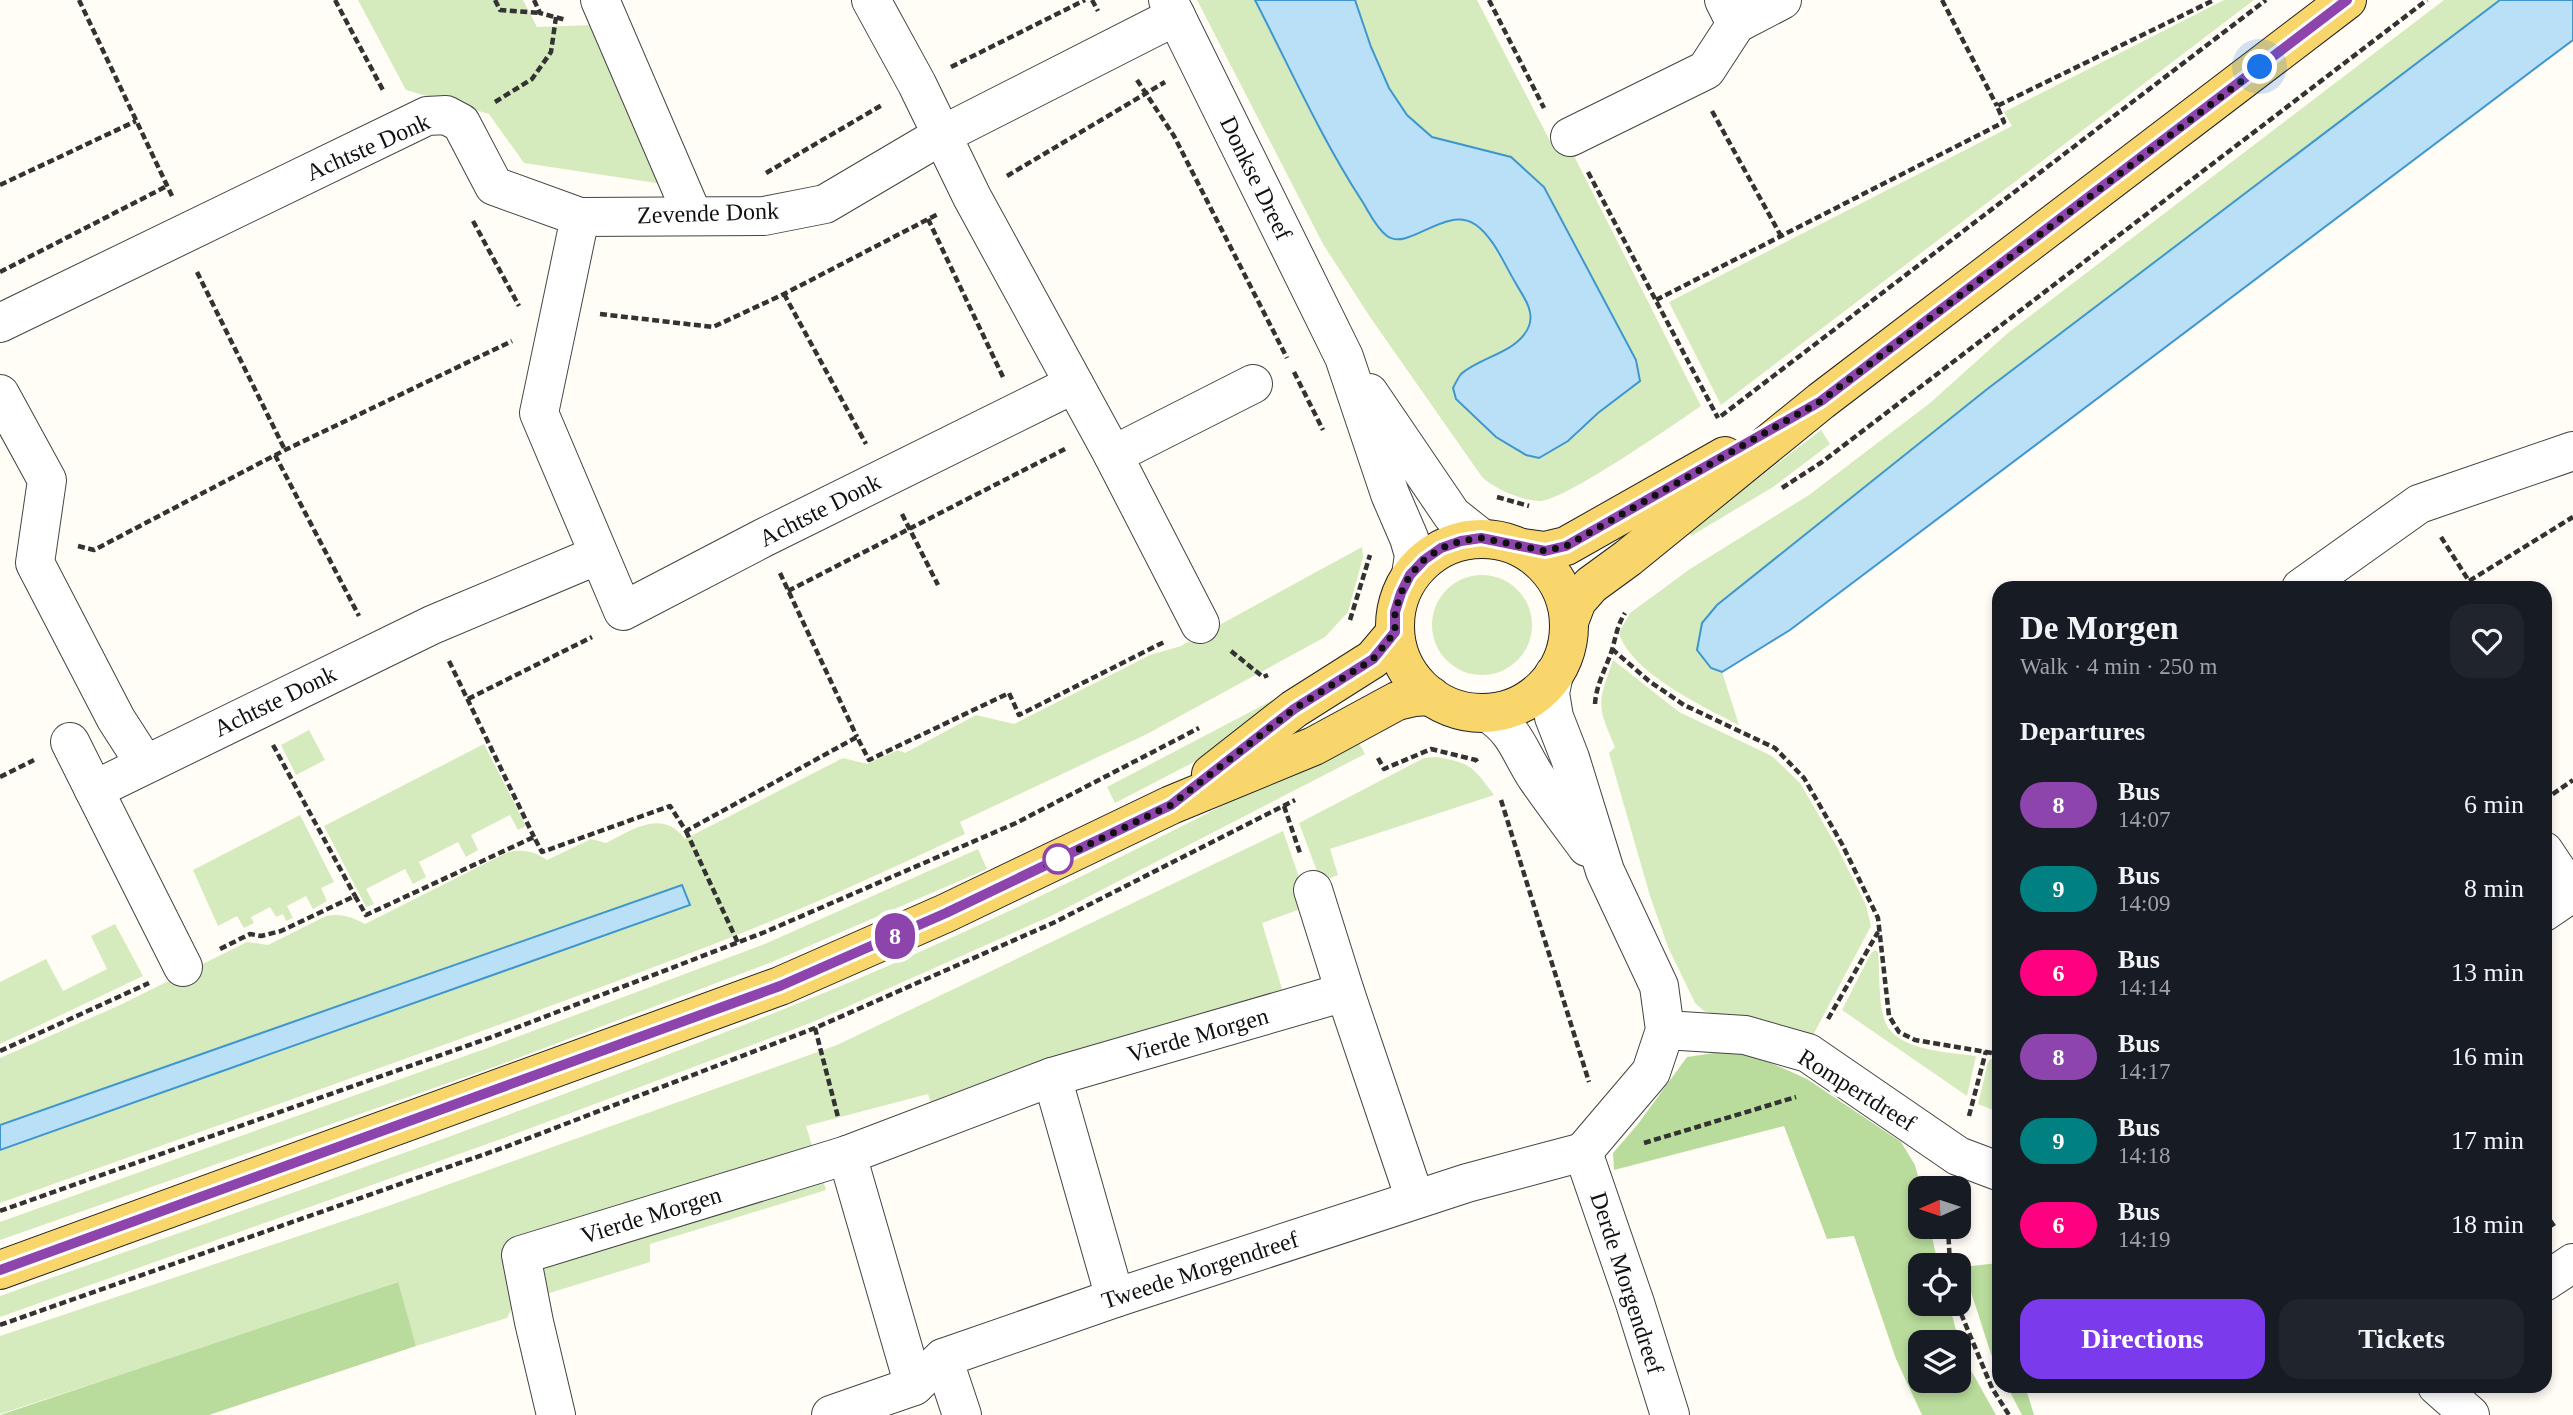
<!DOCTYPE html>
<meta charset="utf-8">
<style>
:root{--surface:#171b24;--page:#20242c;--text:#f1f3f6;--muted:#9ea1a6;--accent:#7c3aed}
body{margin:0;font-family:Georgia,serif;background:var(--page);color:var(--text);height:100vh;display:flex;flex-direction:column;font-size:26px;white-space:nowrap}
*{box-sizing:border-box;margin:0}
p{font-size:23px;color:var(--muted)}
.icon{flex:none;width:38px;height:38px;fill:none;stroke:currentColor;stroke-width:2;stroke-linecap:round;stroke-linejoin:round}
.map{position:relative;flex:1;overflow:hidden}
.details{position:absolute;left:1992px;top:581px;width:560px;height:812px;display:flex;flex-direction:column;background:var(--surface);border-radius:21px;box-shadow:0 4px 10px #0003}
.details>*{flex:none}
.badge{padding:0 14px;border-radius:23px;font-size:24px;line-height:46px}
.needle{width:46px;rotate:267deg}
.buttons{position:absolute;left:1908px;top:1176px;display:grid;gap:14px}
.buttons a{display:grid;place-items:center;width:63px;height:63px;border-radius:14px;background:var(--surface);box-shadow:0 4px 10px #0003;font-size:35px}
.you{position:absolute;width:35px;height:35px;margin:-18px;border:5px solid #fff;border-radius:50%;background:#1a73e8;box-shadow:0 0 0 10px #1a73e833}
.map>.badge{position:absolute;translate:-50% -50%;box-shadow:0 0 0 4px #fff}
h2{padding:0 28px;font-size:26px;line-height:63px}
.round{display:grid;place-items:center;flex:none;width:74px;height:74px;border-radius:21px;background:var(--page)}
.headline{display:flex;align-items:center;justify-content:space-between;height:119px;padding:0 28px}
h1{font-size:33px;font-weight:700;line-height:52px}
.action{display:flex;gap:14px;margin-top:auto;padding:14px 28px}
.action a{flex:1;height:80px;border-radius:21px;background:var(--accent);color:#fff;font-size:28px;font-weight:700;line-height:80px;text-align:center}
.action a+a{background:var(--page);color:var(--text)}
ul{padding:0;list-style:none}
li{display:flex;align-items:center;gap:21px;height:84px;padding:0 28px}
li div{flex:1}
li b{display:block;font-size:26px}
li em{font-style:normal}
li .badge{min-width:77px;font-weight:700;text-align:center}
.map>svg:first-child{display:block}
</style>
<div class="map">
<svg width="2573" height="1415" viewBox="0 0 2573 1415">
<rect width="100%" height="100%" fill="#fffdf5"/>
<g fill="#d5ebbd">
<path d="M358,0H523L537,27L592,25L663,184L524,163L489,114L406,90Z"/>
<path d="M1197,0H1255L1340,167L1414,235L1435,224L1449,221L1465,220L1477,226L1488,237L1529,308L1530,324L1522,338L1460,375L1453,388L1456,400L1598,413L1639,381L1511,157L1432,137L1407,115L1389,88L1371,47L1355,0H1477L1550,141L1572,152L1701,406C1676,423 1564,501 1540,501C1521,500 1496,490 1482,477L1370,317L1323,244Z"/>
<path d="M2224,0H2254L1721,405L1669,302L2012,126L2004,112Z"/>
<path d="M2444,0H2500L1986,390L1711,668L1722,672L1739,725C1704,707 1631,673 1619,633L1630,613L1690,569L1809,495L1930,403L2009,332Z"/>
<path d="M1821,430L1830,444L1773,487L1691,536L1688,532Z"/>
<path d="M1362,547L1363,557L1348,612L1325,637L1147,734L960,822L965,834C890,869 815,904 737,935C494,1030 246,1115 0,1203V1058L120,1005L247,942L268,945L326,916C341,913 352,917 365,924L508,852C524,849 534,851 547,860L591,839L606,843C632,830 662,808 685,839L843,758L867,764L898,750L905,753L976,715L1014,724L1150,655L1181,646Z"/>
<circle cx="1482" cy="625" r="50"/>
<path d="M1613,660L1679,712L1772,756L1800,783L1837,847L1866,905L1871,926L1812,1037L1717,1015L1704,1011L1695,1003L1668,947L1650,896L1609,753L1615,747C1596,703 1598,704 1613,660Z"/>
<path d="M1292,690L1293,695L1194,762L1115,803L1107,787Z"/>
<path d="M309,730L325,760L296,775L281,745Z"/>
<path d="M1356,737L1365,754L1051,916L813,1022L504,1138L0,1317V1296C269,1201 539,1108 804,1001C993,925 1175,830 1356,737Z"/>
<path d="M484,744L526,826L518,830L510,815L471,835L478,850L466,857L458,842L419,862L426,877L413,884L405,869L366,889L374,904L366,907L324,826Z"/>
<path d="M1436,757C1472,763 1473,767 1494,795L1330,849L1338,875L1321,882L1299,823L1424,758Z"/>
<path d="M300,815L334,882L321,888L327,901L313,909L306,896L287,906L293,918L286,921L283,914L276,917L270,907L251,917L254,923L244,928L237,916L218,926L193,870Z"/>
<path d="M1283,831L1309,906L1262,923L1286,1002L939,1127L928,1094L806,1126L826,1190L650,1244V1262L514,1304L507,1318L416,1346L397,1282L277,1324L0,1414V1336L391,1205L837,1045Z"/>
<path d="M978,849L987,869L772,962L494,1067L0,1240V1222L493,1046L767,943Z"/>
<path d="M115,924L143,976L0,1044V982L46,959L63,991L107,969L91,936Z"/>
<path d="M1875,950L1878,952C1880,972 1878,1000 1884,1018C1892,1051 1949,1052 1976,1056L1967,1096L1842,1010L1871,953Z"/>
<path d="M1991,1059L1998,1061V1112L1978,1104L1988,1062Z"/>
</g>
<g fill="#b9dc9c" fill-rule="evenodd">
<path d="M1728,1051L1760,1058L1807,1079L1901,1142L1915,1165L1921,1188L1920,1227H1930L1938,1265H1920V1304H1949L1963,1356L1996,1415H1922L1896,1359L1854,1236L1827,1239L1784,1126L1614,1170L1613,1153L1638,1124L1687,1057ZM1920,1342H1958V1381H1920Z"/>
<path d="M1998,1263V1370L1991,1354L1963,1267Z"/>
<path d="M398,1282L416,1346L209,1415H0Z"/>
<path d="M2007,1386H2025L2034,1415H2022Z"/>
</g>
<g fill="#b9e0f7" stroke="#3f96cf" stroke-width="2">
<path d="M1255,0H1355L1371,47L1389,88L1407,115L1432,137L1511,157L1544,187L1636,360L1640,381L1598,413L1568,441L1539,458L1526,455L1496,437L1456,399L1453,388C1455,384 1458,378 1461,374C1480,357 1519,352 1529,326C1535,310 1522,295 1515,282C1504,264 1494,238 1476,225C1446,204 1409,252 1387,236C1376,228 1369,212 1362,201C1321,138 1290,68 1255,0Z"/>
<path d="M2500,0H2573V40L1790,630L1722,672L1711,668L1697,650L1702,623L1717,605L1986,390Z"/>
<path d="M682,885L690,905L0,1150V1125Z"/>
</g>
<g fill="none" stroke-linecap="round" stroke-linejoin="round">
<defs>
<g id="minor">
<path d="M600,0L693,216"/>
<path d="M871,0L917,84L972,197L1113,455L1200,624"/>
<path d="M1168,0L1344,357L1390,494L1409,538L1414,555L1411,575"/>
<path d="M1724,0L1736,24L1782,0"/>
<path d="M1570,137L1706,70L1736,24"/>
<path d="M580,217L764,216L825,204L942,135L1176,16"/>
<path d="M0,323L427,116L446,115L461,123L494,186L580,217L539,413L623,611L763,538L1074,384"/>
<path d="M1369,393L1452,515L1481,538"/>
<path d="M0,394L47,480L35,563L116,719L145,764"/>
<path d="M1113,455L1253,384"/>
<path d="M2301,588L2419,504L2573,451"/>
<path d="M1554,674L1550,693L1554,717L1570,758L1605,871L1659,986L1665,1030L1651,1072L1583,1152"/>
<path d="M1488,713C1516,731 1519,751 1536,777C1552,800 1570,824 1587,847"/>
<path d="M70,742L94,790"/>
<path d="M2544,851L2572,893L2544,912"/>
<path d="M1313,890L1345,992L1415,1199"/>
<path d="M183,967L94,790L432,625L598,555"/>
<path d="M1665,1030L1745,1035L1808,1053L1958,1156L1998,1171"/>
<path d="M1052,1077L1115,1298"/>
<path d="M1583,1152L1635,1303L1670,1415"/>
<path d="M847,1155L914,1386"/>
<path d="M2544,1282L2573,1263"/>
<path d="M943,1358L962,1415"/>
<path d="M2437,1386L2470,1415"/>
<path d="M556,1415L534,1322L521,1255L847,1155L1052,1077L1345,992"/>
<path d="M831,1415L914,1386L943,1358L1115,1298L1467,1183L1583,1152"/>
</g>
<g id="major">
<circle cx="1482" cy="626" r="87"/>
<path d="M1523,548L1545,551L1566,546L1725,456"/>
<path d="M1569,622L1577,601L1591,585L1628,558L1821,401L2347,0"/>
<path d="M1211,774L1294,709L1373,659L1395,633"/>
<path d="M0,1270L780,986L946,913L1171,805L1314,746L1397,701L1414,697L1431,696"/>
</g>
</defs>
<use href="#minor" stroke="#444" stroke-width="40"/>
<use href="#major" stroke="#222" stroke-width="40"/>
<g stroke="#333" stroke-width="4.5" stroke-dasharray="7 3.5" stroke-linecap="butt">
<path d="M79,0L172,196"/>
<path d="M335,0L384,92"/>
<path d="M495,0L500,10L540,13"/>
<path d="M534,0L540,13L566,20"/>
<path d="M1092,0L1098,11"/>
<path d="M1489,0L1544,108"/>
<path d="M1942,0L1997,106"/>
<path d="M951,67L1085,0"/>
<path d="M1137,80L1174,136L1287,358"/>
<path d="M495,102L532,79L551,52L556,17"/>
<path d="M1712,111L1781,236"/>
<path d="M1588,172L1718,418"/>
<path d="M766,173L882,105"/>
<path d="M1007,176L1165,82"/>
<path d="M0,185L136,121"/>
<path d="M928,219L1003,377"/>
<path d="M473,221L519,306"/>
<path d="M0,272L167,186"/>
<path d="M197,272L285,450"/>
<path d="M784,294L866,444"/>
<path d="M1656,300L2004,122L1997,106L2214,0"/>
<path d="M600,314L713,327L784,294L938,214"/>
<path d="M1294,372L1323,430"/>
<path d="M1721,416L2266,0"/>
<path d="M275,455L359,616"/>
<path d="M1782,488L1822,462L2427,0"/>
<path d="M1497,497L1529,506"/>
<path d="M902,514L938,585"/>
<path d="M2441,537L2469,581L2573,517"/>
<path d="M78,546L94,550L285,450L512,341"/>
<path d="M780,573L857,737"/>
<path d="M788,591L1065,449"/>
<path d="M1350,620L1370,555"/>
<path d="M1612,649L1649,681L1684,705L1775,748L1804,778L1842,844L1878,918L1889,1016L1899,1032L1915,1040L1998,1054"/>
<path d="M1231,651L1263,677L1268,675"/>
<path d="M449,661L534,837"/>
<path d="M468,699L592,637"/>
<path d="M1595,704C1596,685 1606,668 1612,650C1616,636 1617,626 1625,613"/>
<path d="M273,745L355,896"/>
<path d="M1378,758L1384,769L1431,749L1476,760L1478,763"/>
<path d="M0,777L34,760"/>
<path d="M1501,800L1589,1082"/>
<path d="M2544,800L2573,780"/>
<path d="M1284,806L1300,853"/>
<path d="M686,831L738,943"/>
<path d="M220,949L250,934L261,936L281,931L355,896L366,915L534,837L542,852L670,806L686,831L857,737L869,760L1009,693L1019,715L1166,641"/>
<path d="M1828,1019L1878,932"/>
<path d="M815,1028L838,1117"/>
<path d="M0,1051L149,983"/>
<path d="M1969,1116L1986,1051"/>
<path d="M1644,1143L1796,1097"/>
<path d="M0,1211L492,1037L765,932L1016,823L1199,728"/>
<path d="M2544,1212L2556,1229"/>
<path d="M1948,1227L1950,1265"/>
<path d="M1957,1304L1992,1388L2009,1415"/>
<path d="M0,1325L508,1146L815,1028L1053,923L1295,800"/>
</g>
<use href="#minor" stroke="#fff" stroke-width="38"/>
<use href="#major" stroke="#f9d66b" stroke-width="38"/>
</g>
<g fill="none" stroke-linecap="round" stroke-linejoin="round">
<defs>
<path id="line" d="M0,1270L780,986L946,913L1171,805L1294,709L1373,659L1395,632V612L1401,593L1410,575L1424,560L1441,548L1461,541L1481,538L1545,551L1566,546L1821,401L2347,0"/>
</defs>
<use href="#line" stroke="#fff" stroke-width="16"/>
<use href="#line" stroke="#8e44ad" stroke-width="10"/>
<path stroke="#111" stroke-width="7" stroke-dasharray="0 12.6" d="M1058,859L1046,865L1171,805L1294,709L1373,659L1395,632V612L1401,593L1410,575L1424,560L1441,548L1461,541L1481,538L1545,551L1566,546L1821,401L2260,67"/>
</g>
<circle fill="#fff" stroke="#8e44ad" stroke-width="3.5" cx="1058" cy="859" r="14"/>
<g text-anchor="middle" stroke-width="7" stroke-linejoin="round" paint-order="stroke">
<g font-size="24" fill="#111" stroke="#fff">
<text transform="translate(368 147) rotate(-24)" y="8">Achtste Donk</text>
<text transform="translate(1256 178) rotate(64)" y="8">Donkse Dreef</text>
<text transform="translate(708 213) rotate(-2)" y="8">Zevende Donk</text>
<text transform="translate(820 510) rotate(-27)" y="8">Achtste Donk</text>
<text transform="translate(275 701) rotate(-26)" y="8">Achtste Donk</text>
<text transform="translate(1198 1035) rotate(-16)" y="8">Vierde Morgen</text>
<text transform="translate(1857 1090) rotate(32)" y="8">Rompertdreef</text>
<text transform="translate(651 1215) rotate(-17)" y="8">Vierde Morgen</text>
<text transform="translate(1200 1270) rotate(-18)" y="8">Tweede Morgendreef</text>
<text transform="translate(1627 1283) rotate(72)" y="8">Derde Morgendreef</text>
</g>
</g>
</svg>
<div class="buttons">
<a><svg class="needle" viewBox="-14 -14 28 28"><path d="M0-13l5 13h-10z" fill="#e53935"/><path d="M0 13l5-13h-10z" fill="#9ea1a6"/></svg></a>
<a><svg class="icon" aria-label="locate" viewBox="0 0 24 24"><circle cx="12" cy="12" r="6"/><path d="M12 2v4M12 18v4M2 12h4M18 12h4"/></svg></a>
<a><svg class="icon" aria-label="layers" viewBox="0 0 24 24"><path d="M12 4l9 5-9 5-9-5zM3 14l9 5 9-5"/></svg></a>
</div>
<div class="you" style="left:2260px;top:67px"></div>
<b class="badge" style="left:895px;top:936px;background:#8e44ad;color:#fff">8</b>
<section class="details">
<div class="headline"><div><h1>De Morgen</h1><p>Walk · 4 min · 250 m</p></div><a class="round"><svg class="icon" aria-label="heart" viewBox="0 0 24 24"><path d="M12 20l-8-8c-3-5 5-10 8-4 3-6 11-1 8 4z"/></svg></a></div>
<h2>Departures</h2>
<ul>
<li><span class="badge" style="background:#8e44ad;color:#fff">8</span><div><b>Bus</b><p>14:07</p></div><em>6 min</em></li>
<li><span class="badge" style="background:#008080;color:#fff">9</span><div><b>Bus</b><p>14:09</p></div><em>8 min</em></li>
<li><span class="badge" style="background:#ff0080;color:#fff">6</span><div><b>Bus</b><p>14:14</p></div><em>13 min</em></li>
<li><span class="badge" style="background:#8e44ad;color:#fff">8</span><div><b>Bus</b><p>14:17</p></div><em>16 min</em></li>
<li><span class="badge" style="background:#008080;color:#fff">9</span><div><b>Bus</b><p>14:18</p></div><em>17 min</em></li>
<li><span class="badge" style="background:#ff0080;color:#fff">6</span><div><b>Bus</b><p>14:19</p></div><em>18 min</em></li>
</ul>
<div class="action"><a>Directions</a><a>Tickets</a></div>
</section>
</div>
